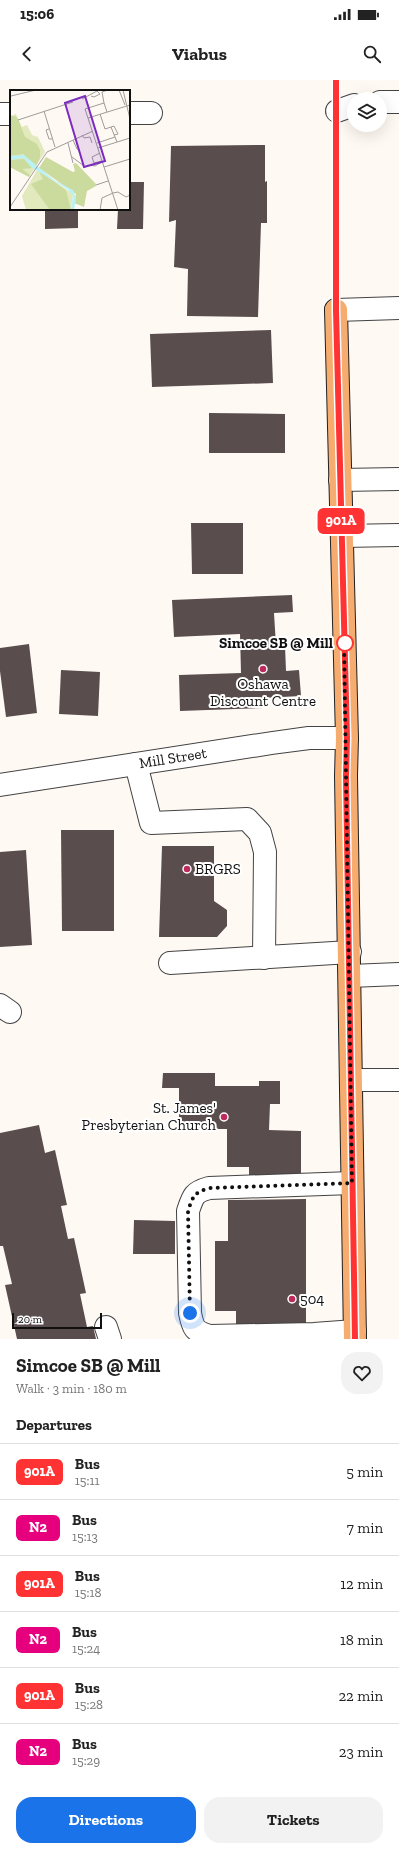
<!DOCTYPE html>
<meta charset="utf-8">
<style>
:root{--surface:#fff;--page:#f2f2f2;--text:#222;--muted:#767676;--line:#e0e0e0;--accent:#1a73e8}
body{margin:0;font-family:"Zilla Slab",serif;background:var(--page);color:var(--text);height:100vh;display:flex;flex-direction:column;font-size:15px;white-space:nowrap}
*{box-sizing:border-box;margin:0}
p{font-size:13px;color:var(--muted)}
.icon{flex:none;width:22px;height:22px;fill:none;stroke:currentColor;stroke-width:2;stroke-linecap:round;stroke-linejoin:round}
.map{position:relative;height:1259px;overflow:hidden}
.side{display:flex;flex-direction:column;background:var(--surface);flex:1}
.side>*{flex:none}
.badge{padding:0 8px;border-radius:6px;font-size:14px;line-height:26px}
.buttons{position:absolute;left:347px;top:12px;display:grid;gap:8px}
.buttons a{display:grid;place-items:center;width:40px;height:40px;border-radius:50%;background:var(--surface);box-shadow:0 4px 16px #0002;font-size:20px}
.scale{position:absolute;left:12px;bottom:10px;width:90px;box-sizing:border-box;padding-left:4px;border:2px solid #101010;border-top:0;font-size:11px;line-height:14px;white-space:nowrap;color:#101010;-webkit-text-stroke:3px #fff;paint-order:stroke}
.you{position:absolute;width:20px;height:20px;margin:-10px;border:3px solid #fff;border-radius:50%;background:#1a73e8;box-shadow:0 0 0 6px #1a73e833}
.map>.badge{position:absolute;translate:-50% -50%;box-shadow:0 0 0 2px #fff}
h2{padding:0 16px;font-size:15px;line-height:36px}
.round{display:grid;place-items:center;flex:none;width:42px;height:42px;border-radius:16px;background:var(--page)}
.overview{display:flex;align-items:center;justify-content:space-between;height:68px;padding:0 16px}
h1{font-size:19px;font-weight:700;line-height:30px}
.cta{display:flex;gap:8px;margin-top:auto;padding:8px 16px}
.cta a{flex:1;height:46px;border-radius:16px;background:var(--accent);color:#fff;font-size:16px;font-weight:700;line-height:46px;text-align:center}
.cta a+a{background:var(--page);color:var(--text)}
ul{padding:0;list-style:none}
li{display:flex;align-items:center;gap:12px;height:56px;padding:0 16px;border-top:1px solid var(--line)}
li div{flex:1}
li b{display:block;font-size:15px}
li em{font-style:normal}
li .badge{min-width:44px;font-weight:700;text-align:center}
.status{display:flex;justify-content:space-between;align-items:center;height:28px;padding:0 20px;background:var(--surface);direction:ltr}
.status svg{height:11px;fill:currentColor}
header{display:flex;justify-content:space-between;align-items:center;height:52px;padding:0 16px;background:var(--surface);font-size:18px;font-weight:700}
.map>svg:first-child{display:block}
</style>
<div class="status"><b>15:06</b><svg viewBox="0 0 49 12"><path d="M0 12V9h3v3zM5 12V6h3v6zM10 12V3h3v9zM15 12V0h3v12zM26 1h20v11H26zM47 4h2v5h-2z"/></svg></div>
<header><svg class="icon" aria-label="back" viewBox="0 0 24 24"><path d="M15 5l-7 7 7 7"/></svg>Viabus<svg class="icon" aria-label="search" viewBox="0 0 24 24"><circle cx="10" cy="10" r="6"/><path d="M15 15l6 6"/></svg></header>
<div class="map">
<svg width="399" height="1259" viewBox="0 0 399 1259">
<rect width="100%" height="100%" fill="#fff9f4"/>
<g fill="#594e4d">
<path d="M265,65V102L267,101V143H261L258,237L187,236L188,189L174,187L176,140L169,142L171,66Z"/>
<path d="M129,102H144L143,149H117L118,129H129Z"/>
<path d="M45,129H78V148L45,149Z"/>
<path d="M271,250L273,303L152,307L150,254Z"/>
<path d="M209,333L285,334V373H209Z"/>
<path d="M191,443H243V494H192Z"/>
<path d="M292,515L293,532L274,533L276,566H285L286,591L299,590L301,616L262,618L263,628L180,631L179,595L241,593L240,554L174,557L172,520Z"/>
<path d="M29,564L37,633L6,637L0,591V568Z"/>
<path d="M61,590L100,592L98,636L59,634Z"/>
<path d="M61,750H114V851H62Z"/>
<path d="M162,766H214V821L227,830V846L217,857H159Z"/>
<path d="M26,770L32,865L0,867V772Z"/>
<path d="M163,993H215V1006H259V1001H280V1024H270L269,1050L301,1051V1096L249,1095V1087H227V1049H179V1008H162Z"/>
<path d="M39,1045L45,1073L55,1070L67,1125L61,1126L68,1159L74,1158L86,1213L80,1214L87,1247L93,1246L96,1259H17L5,1205L12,1204L3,1166H0V1053Z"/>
<path d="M306,1119V1250L236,1251V1231H215V1161H228V1120Z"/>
<path d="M134,1140L175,1141V1174H133Z"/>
</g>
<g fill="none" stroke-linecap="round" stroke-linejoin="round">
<defs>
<g id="minor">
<path d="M380,22H399"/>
<path d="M337,31L354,25"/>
<path d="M129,33H151"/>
<path d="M0,34H11"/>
<path d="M336,230L399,228"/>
<path d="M340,400L399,399"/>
<path d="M342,456L399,455"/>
<path d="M136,684L151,743L247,739L260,753L265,772L264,878"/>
<path d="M0,705L272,663L309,658H347"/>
<path d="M170,883L350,872"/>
<path d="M350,896L399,894"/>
<path d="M0,925L10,932"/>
<path d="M352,1000H399"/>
<path d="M352,1103L209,1108C194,1112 193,1116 188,1131L190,1233C193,1248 194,1251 209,1256L314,1254L355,1251"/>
<path d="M106,1247L110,1259"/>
</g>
<path id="major" d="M336,230L347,658L346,696L355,1259"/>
</defs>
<use href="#minor" stroke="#434343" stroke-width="24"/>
<use href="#major" stroke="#212121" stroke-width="24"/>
<use href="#minor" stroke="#fff" stroke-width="22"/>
<use href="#major" stroke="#f5ac6e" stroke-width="22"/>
</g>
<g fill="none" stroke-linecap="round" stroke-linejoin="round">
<defs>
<path id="line" d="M336,0V230L347,658L346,696L355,1259"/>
</defs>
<use href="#line" stroke="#fff" stroke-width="9"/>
<use href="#line" stroke="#f33" stroke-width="6"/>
<path stroke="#101010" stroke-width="4" stroke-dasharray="0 7.2" d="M190,1233L188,1131C193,1116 194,1112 210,1108L352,1103L344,559L345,563"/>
</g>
<circle fill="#fff" stroke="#f33" stroke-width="2" cx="345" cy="563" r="8"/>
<g fill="#be2a5e" stroke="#fff" stroke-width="1.5">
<circle cx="263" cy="589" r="4"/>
<circle cx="187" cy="789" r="4"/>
<circle cx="224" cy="1037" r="4"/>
<circle cx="292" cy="1219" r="4"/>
</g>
<g text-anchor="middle" stroke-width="4" stroke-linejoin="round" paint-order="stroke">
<g font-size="15" font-weight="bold" fill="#101010" stroke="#fff" text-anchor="end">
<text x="333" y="568">Simcoe SB @ Mill</text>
</g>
<g font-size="15" fill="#101010" stroke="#fff" text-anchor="start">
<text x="263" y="609" text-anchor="middle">Oshawa<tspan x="263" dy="17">Discount Centre</tspan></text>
<text x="195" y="794">BRGRS</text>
<text x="216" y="1033" text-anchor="end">St. James'<tspan x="216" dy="17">Presbyterian Church</tspan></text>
<text x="300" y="1224">504</text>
</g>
<g font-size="15" fill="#101010" stroke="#fff">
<text transform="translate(173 678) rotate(-9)" y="5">Mill Street</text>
</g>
</g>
<g transform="translate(10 10)">
<rect width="120" height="120" fill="#fff9f4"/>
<path d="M6,24L12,37L17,35L22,45L28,47L35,62L19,87L0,77V26ZM27,80L63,104L61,120H16L12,106Z" fill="#e1e9bd"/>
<path d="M0,26H5L8,29L15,47L27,54L30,60V68L26,76L13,64L0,66ZM36,67L63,82L65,81L63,74L66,73L86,94V96L77,101L74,117L64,113L66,104L29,78ZM14,69L22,78L12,79L20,85L19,87L0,77V70ZM29,81L56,100L61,120H40L21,94L33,89Z" fill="#cbda9d"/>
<path d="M14,65L44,90L63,100L66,108L64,120H61L63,105L57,99L21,77L14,68L0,70V66Z" fill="#baf1f5"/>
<path fill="none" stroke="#9f9c99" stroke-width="1" d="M109,0L115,15M113,0L120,29M1,6L26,0M72,9L87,1L90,4L84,7L81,6M94,13L92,2L98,0M75,19L94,13L97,22M75,19L108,120M34,21L45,57M90,24L95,39L101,37M78,28L120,15M8,30L63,12M39,39L36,40L39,49H42M72,45L74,48L80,47L82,53M104,45L108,44L104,36L101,37L105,47M63,50L67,59L70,60M58,53L63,73M87,53L105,47L107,52M88,58L120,48M90,63L82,67L84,73L92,71M62,67L74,76M80,75L85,76L92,72M94,77L120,69M86,95L98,91M103,103L108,102L116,107L120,105M0,117L37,62L83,41M90,120L92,108L103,103"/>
<path fill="#7b2cbf" fill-opacity="0.15" stroke="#7b2cbf" stroke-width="2" d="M75,6L95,71L74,77L55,13Z"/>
<rect width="120" height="120" fill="none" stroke="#101010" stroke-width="2"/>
</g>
</svg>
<div class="buttons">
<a><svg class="icon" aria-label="layers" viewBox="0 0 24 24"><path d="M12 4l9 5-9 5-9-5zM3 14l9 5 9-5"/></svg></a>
</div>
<div class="scale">20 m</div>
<div class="you" style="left:190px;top:1233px"></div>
<b class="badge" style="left:341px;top:441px;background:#f33;color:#fff">901A</b>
</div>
<section class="side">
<div class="overview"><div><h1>Simcoe SB @ Mill</h1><p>Walk · 3 min · 180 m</p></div><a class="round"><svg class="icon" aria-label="heart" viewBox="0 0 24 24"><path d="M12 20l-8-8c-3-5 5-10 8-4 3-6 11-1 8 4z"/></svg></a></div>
<h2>Departures</h2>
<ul>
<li><span class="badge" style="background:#f33;color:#fff">901A</span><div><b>Bus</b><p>15:11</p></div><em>5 min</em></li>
<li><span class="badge" style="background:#e6007e;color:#fff">N2</span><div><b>Bus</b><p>15:13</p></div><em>7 min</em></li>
<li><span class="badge" style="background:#f33;color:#fff">901A</span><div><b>Bus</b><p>15:18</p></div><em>12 min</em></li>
<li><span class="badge" style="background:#e6007e;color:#fff">N2</span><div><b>Bus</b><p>15:24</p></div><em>18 min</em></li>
<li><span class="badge" style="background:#f33;color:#fff">901A</span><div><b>Bus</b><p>15:28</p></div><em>22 min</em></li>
<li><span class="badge" style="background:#e6007e;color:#fff">N2</span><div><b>Bus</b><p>15:29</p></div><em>23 min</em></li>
</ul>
<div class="cta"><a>Directions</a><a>Tickets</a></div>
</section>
